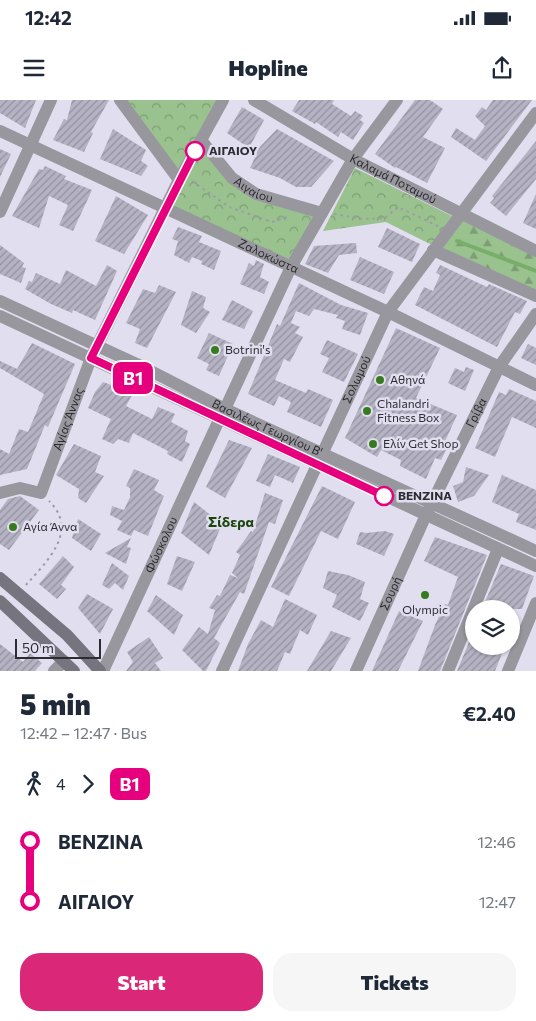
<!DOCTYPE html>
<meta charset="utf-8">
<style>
:root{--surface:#fff;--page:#f6f6f7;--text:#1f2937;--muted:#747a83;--accent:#db2777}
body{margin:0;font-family:Commissioner,sans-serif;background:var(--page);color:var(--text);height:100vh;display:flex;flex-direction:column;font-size:19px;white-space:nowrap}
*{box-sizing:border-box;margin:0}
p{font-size:16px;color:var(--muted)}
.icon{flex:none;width:28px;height:28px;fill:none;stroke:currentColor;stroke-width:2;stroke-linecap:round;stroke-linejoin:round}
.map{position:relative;height:571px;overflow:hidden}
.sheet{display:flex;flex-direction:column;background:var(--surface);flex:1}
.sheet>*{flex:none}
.badge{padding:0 10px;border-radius:8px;font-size:18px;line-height:32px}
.controls{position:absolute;left:465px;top:500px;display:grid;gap:10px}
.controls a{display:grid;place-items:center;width:55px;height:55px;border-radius:50%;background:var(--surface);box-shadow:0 1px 4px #0004;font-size:25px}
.scale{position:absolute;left:15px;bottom:12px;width:86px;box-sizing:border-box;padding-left:5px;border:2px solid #2d2c33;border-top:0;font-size:14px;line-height:18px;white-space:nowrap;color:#2d2c33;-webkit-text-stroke:4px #e0deef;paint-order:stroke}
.map>.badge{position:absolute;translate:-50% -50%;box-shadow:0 0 0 2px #fff}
.legs{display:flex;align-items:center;gap:8px;height:55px;padding:0 20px;font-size:16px}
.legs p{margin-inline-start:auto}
.overview{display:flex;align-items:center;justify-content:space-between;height:85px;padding:0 20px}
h1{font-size:28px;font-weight:800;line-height:38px}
.cta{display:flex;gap:10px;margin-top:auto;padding:10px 20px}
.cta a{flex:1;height:58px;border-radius:20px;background:var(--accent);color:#fff;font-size:20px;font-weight:800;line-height:58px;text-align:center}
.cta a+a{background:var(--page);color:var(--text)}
ul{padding:0 20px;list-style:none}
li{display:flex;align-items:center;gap:18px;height:60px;font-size:19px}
li i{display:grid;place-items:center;width:8px;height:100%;margin:0 6px;background:currentColor}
li i::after{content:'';width:12px;height:12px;margin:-6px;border:4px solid;border-radius:50%;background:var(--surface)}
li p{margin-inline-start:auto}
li:first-child i{background:linear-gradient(#0000 50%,currentColor 0)}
li:last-child i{background:linear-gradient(currentColor 50%,#0000 0)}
.status{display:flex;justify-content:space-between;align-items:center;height:35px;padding:0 25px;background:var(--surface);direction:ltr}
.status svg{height:14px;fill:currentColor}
header{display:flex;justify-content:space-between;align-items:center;height:65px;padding:0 20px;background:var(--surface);font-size:22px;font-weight:800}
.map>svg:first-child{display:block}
</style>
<div class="status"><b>12:42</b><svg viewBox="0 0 49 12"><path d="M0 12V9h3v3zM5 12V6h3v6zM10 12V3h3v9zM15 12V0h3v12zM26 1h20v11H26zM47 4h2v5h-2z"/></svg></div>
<header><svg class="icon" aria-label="menu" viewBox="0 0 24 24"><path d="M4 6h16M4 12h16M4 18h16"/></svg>Hopline<svg class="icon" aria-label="share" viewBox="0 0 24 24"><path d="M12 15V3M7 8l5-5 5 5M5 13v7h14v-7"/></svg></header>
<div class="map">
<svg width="536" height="571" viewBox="0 0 536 571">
<defs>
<pattern id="forest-firs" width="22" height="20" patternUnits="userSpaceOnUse" patternTransform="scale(1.25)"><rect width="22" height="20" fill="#99c28f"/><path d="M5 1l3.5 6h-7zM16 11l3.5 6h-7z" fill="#7d9e75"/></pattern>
<pattern id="park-crowns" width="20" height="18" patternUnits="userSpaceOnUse" patternTransform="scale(1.25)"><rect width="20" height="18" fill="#99c28f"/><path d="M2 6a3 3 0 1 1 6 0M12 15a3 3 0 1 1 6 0" fill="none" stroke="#7d9e75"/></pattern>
<pattern id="building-hatch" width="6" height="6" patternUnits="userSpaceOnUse" patternTransform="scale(1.25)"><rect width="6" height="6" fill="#b5b3c3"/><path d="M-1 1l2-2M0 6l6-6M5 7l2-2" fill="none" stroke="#94929f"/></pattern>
</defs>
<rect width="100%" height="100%" fill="#e0deef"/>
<path fill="url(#forest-firs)" d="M460,119L536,155V193L439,147Z"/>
<g fill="url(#park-crowns)">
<path d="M127,0H218L178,70Z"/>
<path d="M202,47L256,95L322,113L291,167L171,105Z"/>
<path d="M355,68L452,116L432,145L386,122L323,131Z"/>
</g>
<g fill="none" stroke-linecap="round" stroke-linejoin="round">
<path stroke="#78ae6a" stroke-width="4" d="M457,141L536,171"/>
</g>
<g fill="url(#building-hatch)">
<path d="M0,0H36L25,28L0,13Z"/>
<path d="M72,0H109L91,32L93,33L84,52L53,40L64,19L67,20Z"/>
<path d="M299,0H334L332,4L351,16L355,11L363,16L360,20L364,23L353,40L341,32L338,37L316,22L315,24L292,11Z"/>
<path d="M415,0H430L443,9L423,37L445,48L427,83L396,67L395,68L375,54Z"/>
<path d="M493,0H532L486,61L451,37L456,28L475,40L485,26L475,16L482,7L486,10Z"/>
<path d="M242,7L264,20L249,48L227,33Z"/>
<path d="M113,29L146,50L141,61L148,66L141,76L100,59Z"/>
<path d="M277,29L334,61L311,87H296L280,78L250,68L257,53L255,52Z"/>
<path d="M536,41V79L506,116L490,103L494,98L492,96Z"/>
<path d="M0,49L11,54L0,77Z"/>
<path d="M45,66L66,76L64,79L92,90L73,131L59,125L68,105L49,96L39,128L12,116L39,69L43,70Z"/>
<path d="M536,94V129L523,123Z"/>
<path d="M116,96L148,115L124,154L95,141Z"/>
<path d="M178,127L202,136L199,142L221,151L214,170L201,164L202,161L192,157L189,163L174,155L178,141L172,139Z"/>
<path d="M387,128L420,144L412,162L378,147Z"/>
<path d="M356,143L357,153L339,155L328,173L305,164L314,146Z"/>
<path d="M0,145L24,163L22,167L26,168L21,183L0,174Z"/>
<path d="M360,157L394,172L384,194L350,180Z"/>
<path d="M256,160L264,164L260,177L269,182L264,194L240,184L249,163L254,166Z"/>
<path d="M107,165L117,171L95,220L73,210L72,213L51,204L25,189L29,181L32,182L36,173L60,184L66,170L96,186Z"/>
<path d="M440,165L487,187L489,184L527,201L520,214L515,212L497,247L415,205L424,187L433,191L440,175L436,173Z"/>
<path d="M299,183L341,205L368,213L360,235L342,229L345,221L336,218L338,215L314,209L309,216L296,211L291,223L300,227L295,233L303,237L290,262L284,259L275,280L306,293L308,289L333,300L321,327L287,312L291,302L279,296L274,306L248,294L277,224L280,226Z"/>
<path d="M159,185L176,192L147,248L135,243L140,229L126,223L143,189L155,193Z"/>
<path d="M192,191L206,197L203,208L210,212L196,233L181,225Z"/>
<path d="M232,200L253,211L244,229L222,220Z"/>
<path d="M396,228L440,248L416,298L457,315L442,348L446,350L441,360L435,358L426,379L400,366L401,360L381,350L377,357L345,338Z"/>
<path d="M209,233L233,244L219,276L206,270L209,264L197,258Z"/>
<path d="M327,240L358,254L344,282L322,272L329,258L320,254Z"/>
<path d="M32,243L75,264L48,327L45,325L27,369L0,375V349L9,354L19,329L28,332L44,294L0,268V261L17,269Z"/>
<path d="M528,244L536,248V265L521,258Z"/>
<path d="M466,267L474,270L465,291L448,283L455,268L464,272Z"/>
<path d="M103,282L117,287L119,283L132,295L126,306L152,319L158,307L175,314L171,322L188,331L185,341L190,344L182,362L167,354L168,351L133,333L129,343L118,339L113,344L102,339L111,319L88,308L95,292Z"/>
<path d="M509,289L536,301V328L512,317L495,357L475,348L499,292L506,295Z"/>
<path d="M229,340L252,348L225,398L206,387Z"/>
<path d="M74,344L101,356L95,372L104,376L86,403L78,398L79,389L56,375Z"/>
<path d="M268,354L300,367L293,383L275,375L270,387L256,381Z"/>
<path d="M466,367L489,375L474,396L458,402L453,386L463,382Z"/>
<path d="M134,369L159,380L154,390L164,396L148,436L134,430L131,436L117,430L122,421L110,415L112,406L124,410L130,397V388L126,386Z"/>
<path d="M502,375L536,390V430L516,422L519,414L492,402Z"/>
<path d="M322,386L355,402L338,439L321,431L289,496L271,487Z"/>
<path d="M265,393L283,400L275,424L269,422L244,494L240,492L214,538L220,543L206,571H203L182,550L199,527L208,534L215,510L209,508L217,495L220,496L230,475L238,478L232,473L240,455L236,452L251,431L253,432Z"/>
<path d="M20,396L39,410L9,450L0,444V410L8,399Z"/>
<path d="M194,402L222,424L209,455L181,433Z"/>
<path d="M78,419L101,434L91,451L72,438Z"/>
<path d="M385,431L394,434L384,456L356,444L360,432L366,433Z"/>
<path d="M435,437L487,455L440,571H418L435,525L445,504L448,505L458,477L424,461Z"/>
<path d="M131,438L127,447L131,448L126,464L105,453Z"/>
<path d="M63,456L74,467L61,485L66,489L57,499L39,484Z"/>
<path d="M177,456L195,462L182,491L167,484Z"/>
<path d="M112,463L129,476L123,490L115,483L109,489L102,485Z"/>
<path d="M501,464L534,476L522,509H482Z"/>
<path d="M328,471L348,475L365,482L360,499L369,503L360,521L332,507L337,495L323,488Z"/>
<path d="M87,494L113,509L100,534L78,508Z"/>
<path d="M156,495L183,515L174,535L147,511Z"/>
<path d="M285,499L317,515L308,535L300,530L290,554L285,552L277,571H238L248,544L261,520L273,527Z"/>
<path d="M399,511L423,521L398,571H372Z"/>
<path d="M474,530V546H505L495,571H457Z"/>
<path d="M331,531L351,538L331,571H307Z"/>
<path d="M149,537L163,558L155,563L161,571H126L133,562L127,552Z"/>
<path d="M0,544L23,562L30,553L42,563L35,571H0Z"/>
</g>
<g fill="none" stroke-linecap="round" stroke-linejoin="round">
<g stroke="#9d9ba8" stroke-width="2" stroke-dasharray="2.5 4" stroke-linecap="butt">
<path d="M192,81L229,107L272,122L288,117"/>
<path d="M334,114L363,119L385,118L398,107L438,126"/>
<path d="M26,485C46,462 80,431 49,401"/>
</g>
<g stroke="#98979e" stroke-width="12">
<path d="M120,0L179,80"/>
<path id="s1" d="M254,0L353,59L536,151"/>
<path id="s2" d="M201,40L232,78L256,94L322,113"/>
<path d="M433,150L536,196"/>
<path d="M225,309L291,167L353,59L397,0"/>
<path id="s3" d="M318,363L388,212L536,13"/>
<path d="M54,571L64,561"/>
<path id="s4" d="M103,571L219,320"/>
<path id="s5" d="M356,571L426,415L499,267L536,214"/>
<path d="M448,571L498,449"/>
<path d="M508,571L536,503"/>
</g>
<g stroke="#98979e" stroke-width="12">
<path id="s6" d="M0,31L388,212L536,285"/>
<path d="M0,112L51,0"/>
<path id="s7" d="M0,201L143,267L225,309L536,451"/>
<path d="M0,216L536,466"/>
<path id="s8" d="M0,393L20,388L41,393L91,258L179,80L223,0"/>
<path d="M222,571L317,365"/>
</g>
<g stroke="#76747f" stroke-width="12">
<path d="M0,478L67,535L100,571"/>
<path d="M0,501L74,571"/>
</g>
</g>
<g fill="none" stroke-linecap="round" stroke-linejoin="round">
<defs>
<path id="line-1" d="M195,51L91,258L384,396"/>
</defs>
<use href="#line-1" stroke="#fff" stroke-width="11"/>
<use href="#line-1" stroke="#e6007e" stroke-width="8"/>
</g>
<g fill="#fff" stroke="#e6007e" stroke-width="2.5">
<circle cx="195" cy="51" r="9"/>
<circle cx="384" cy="396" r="9"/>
</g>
<g fill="#367c1f" stroke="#e0deef" stroke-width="2">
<circle cx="215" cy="250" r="5"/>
<circle cx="380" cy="280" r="5"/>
<circle cx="367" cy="311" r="5"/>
<circle cx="373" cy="344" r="5"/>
<circle cx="13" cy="427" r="5"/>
<circle cx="425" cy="495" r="5"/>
</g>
<g text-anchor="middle" stroke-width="5" stroke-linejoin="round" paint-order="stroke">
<g font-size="12" font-weight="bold" fill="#2d2c33" stroke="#e0deef" text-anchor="start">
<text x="209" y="55">ΑΙΓΑΙΟΥ</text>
<text x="398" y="400">ΒΕΝΖΙΝΑ</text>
</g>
<g font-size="12" fill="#2d2c33" stroke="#e0deef">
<text dy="4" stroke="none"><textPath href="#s1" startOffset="160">Καλαμά Ποταμού</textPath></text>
<text dy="4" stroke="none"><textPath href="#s2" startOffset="74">Αιγαίου</textPath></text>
<text dy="4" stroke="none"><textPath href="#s6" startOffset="296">Ζαλοκώστα</textPath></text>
<text dy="4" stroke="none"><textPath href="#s3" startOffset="92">Σολωμού</textPath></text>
<text dy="4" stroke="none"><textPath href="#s5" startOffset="285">Γρίβα</textPath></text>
<text dy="4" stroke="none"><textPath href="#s8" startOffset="121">Αγίας Άννας</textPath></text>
<text dy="4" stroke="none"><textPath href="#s7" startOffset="296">Βασιλέως Γεωργίου Β'</textPath></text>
<text dy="4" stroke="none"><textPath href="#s4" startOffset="139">Φώσκολου</textPath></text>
<text dy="4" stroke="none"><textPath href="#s5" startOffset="85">Σουρή</textPath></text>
</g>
<g font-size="12" fill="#2d2c33" stroke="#e0deef" text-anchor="start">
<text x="225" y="254">Botrini's</text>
<text x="390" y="284">Αθηνά</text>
<text x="377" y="308">Chalandri<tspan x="377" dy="14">Fitness Box</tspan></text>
<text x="383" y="348">Ελίν Get Shop</text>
<text x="23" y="431">Αγία Άννα</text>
<text x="425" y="514" text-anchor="middle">Olympic</text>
</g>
<g font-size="14" font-weight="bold" fill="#1a460b" stroke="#e0deef">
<text x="231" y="427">Σίδερα</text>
</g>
</g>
</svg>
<div class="controls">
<a><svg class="icon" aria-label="layers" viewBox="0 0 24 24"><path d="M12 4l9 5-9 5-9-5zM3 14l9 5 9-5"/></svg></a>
</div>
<div class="scale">50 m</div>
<b class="badge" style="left:133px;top:278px;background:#e6007e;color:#fff">Β1</b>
</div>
<section class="sheet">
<div class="overview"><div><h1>5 min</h1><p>12:42 – 12:47 · Bus</p></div><b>€2.40</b></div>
<div class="legs"><svg class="icon" aria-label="walk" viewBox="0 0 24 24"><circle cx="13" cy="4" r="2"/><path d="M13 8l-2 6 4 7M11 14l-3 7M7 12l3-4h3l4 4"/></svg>4<svg class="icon" aria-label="forward" viewBox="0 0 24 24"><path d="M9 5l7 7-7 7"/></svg><b class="badge" style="background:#e6007e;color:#fff">Β1</b></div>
<ul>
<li><i style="color:#e6007e"></i><b>ΒΕΝΖΙΝΑ</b><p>12:46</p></li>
<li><i style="color:#e6007e"></i><b>ΑΙΓΑΙΟΥ</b><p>12:47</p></li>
</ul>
<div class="cta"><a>Start</a><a>Tickets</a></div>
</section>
